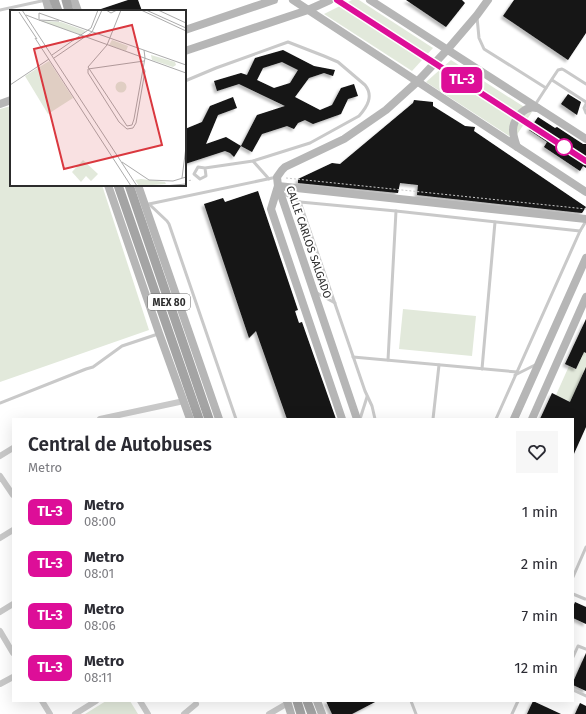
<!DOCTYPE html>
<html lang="es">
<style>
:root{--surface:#fff;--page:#f7f7f7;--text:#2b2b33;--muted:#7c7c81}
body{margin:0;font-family:"Fira Sans",sans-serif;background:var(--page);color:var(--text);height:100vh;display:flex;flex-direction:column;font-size:15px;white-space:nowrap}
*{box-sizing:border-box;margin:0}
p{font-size:13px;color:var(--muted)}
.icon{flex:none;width:22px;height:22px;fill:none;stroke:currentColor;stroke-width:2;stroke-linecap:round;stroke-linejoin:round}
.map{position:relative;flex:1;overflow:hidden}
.drawer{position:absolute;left:12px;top:418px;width:562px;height:284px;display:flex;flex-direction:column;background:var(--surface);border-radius:0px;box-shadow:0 4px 16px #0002}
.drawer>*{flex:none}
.badge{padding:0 8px;border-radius:6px;font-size:14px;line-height:26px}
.map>.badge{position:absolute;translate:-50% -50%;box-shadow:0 0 0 2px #fff}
.round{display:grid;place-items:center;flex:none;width:42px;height:42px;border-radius:0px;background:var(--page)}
.overview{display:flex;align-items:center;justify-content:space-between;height:68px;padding:0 16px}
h1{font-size:19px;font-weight:600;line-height:30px}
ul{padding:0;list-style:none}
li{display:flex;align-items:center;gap:12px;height:52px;padding:0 16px}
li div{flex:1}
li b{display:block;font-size:15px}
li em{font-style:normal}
li .badge{min-width:44px;font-weight:700;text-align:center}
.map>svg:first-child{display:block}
</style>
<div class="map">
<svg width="586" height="714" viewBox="0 0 586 714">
<defs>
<filter id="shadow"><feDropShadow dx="-2.5" dy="2.5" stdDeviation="1" flood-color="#0004"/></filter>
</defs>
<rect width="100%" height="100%" fill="#fff"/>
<g fill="#e2e9db">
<path d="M352,0H359L433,48L412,71L324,14Z"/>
<path d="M451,60L532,112L514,139L426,82Z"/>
<path d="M11,106V185H102L149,330L0,382V109Z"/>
<path d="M403,309L476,316L472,356L399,349Z"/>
<path d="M577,349L586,353V390L579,406L556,395L569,366L576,369L580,361L573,358Z"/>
<path d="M106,701H130L138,714H85Z"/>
</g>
<g fill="#131313" fill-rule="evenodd" filter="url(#shadow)">
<path d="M128,0H138L142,11H98V10Z"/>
<path d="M406,0H462L465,3L446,27Z"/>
<path d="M514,0H586V33L568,60L503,16Z"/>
<path d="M283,50L314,66L335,70L333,76L324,73L309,78L295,97L320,110L332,105L341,88L354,84L358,96L348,99L341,114L313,124L305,120L298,123L294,129L287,126L262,134L252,152L241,146L257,115L285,106L239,84L217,91L214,81L241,73L247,75L255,58ZM282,62L298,70L290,83L274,88L257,80L263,68Z"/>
<path d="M568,94L581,102L577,115L561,104Z"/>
<path d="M233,97L237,108L218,115L206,144L226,137L241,146L234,157L230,153L225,151L185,164V129L202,122L210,106Z"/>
<path d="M414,100L433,102V106L465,126L475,127L474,131L586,207L582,213L417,195L418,185L400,183L398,193L298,183V179L332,163L340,164L413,103Z"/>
<path d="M538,117L555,128L557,127L583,144H586V168L583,166L580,171L544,147L547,142L529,130Z"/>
<path d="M258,191L298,310L295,311L299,323L302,322L336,419H287L256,331L249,338L204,204L223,198L225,202Z"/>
<path d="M586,319V353L584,352L576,369L565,364Z"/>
<path d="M586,367V427L573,456V419H540L552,393L570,402Z"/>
<path d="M575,602L586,607V624L573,618V607Z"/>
<path d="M586,653V691L573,685V682Z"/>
<path d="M326,701H377L352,714H332Z"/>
<path d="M533,701L561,714H527Z"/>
<path d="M580,703L586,706V714H575Z"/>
</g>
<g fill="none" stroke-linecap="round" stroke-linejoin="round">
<g stroke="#c9c9c9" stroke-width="1" stroke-dasharray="2 2" stroke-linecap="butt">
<path d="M286,178L586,209"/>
<path d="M185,181L193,180"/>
</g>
<g stroke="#c9c9c9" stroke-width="3">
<path d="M0,10L46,0"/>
<path d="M477,17L479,38L484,49L546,88L558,70L562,69L564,70L586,84"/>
<path d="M552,80L586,102"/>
<path d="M185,81L216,68L288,42L324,56L338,62L365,85C374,96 367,107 359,116L310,143L253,161L205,168L198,167L194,174L200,179L206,176L205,168"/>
<path d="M586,104L584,108L586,113"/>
<path d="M535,105L546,88"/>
<path d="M253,161L269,179"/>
<path d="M282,193L300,202"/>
<path d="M149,204L167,221L169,224L236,419"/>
<path d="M149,204L277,177"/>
<path d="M396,211L580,231"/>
<path d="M317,293L335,303"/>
<path d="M353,357L517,372"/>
<path d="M482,369L495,222"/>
<path d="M515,375L535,365"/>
<path d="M0,403L86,369L93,367L122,346L158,334"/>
<path d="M360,419L367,397"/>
<path d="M375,419L372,406L365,391L300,202L396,211L388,360"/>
<path d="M433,419L439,365"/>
<path d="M496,419L580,231L586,221"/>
<path d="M573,577L586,547"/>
<path d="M573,594L585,599"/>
<path d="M573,657L578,646L586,649"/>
<path d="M573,690L586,696"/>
<path d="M411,701L416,714"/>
<path d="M512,714L518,701"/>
</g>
<g stroke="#c9c9c9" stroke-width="6">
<path d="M100,419L184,401"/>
<path d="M0,456L13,448"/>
<path d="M0,476L13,495"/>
<path d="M0,538L13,530"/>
<path d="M0,612L13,604"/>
<path d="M0,631L13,653"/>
<path d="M0,684L13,677"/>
<path d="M42,701L50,714"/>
<path d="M140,701L148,714"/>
<path d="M75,714L96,701"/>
<path d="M184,714L196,704"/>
<path d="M269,714L288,703"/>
</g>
<g stroke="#b6b6b6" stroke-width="8">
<path d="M46,0L49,11"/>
<path d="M74,0L78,11"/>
<path d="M293,0L586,192"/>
<path d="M370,0L586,139"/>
<path d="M185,30L274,0"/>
<path d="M185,51L308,10L330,0"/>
<path d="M0,104L11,100"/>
<path d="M517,147C515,141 513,136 513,130C513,121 521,110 530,108C533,107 535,108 537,108"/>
<path d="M108,185L159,333L190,419"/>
<path d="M138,185L219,419"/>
<path d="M342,419L271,209L278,186L586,219"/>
<path d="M357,419L278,186L277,177L282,170L285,167L344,139L386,110L417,82L447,50L477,15L488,0"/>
<path d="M514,419L586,258"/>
<path d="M532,419L586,297"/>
<path d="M287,701L291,714"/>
<path d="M317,701L322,714"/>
</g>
<g stroke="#a4a4a4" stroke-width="9">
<path d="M54,0L58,11"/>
<path d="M66,0L69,11"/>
<path d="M118,185L199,419"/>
<path d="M129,185L209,419"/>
<path d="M297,701L301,714"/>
<path d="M307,701L312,714"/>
</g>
<path stroke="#818181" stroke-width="2" stroke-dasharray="4 3" stroke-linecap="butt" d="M337,0L586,161"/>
</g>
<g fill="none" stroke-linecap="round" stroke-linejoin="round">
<defs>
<path id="line" d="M337,0L586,161"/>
</defs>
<use href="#line" stroke="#fff" stroke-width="9"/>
<use href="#line" stroke="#dd0e98" stroke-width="6"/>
</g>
<circle fill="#fff" stroke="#dd0e98" stroke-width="2" cx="564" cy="147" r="8"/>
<g text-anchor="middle" stroke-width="4" stroke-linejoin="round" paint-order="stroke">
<rect fill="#fff" stroke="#6b6b6b" stroke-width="1" x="148" y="294" width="42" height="16" rx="3"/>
<g font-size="10" font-weight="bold" fill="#2c2c2c">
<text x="169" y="306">MEX 80</text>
</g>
<g font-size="11" fill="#2c2c2c" stroke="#fff">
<text transform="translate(309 242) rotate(71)" y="4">CALLE CARLOS SALGADO</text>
</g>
</g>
<g transform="translate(10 10)">
<rect width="176" height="176" fill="#fff"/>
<path d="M31,11L51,12L76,21L71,25ZM102,30L118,36L116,41L99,35ZM141,45L165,52L166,55L163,57L142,50ZM39,51L63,88L38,104L15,66ZM105.5 77a5.5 5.5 0 1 1 11 0a5.5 5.5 0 1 1-11 0ZM73,150L88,164L81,171L76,166L71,172L62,162ZM131,169L155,172L156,174L129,176L125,170Z" fill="#e2e9db"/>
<path fill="none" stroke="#ababab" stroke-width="1" d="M12,0L127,176M96,0L101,3L107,0M111,0L97,35L78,57L117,116L122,115L124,109L135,48L134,40M131,0L176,21M136,0L176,18M148,0L176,13M9,2L27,29M16,5L29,10M29,9V3L176,55M29,10L176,63M29,10L49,11M25,28L121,176M42,45L81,18L88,0M44,48L82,22L92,0M133,57L135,61L126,113L123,118L117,119L109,112L78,63V59L134,51M0,75L39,49M112,152L139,170M172,168L176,137M139,170L163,171L176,167M154,176L176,174"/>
<path fill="#da383f" fill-opacity="0.15" stroke="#da383f" stroke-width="2" d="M122,15L152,135L54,159L24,39Z"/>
<rect width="176" height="176" fill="none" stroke="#2c2c2c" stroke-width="2"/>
</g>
</svg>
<b class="badge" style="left:462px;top:80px;background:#dd0e98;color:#fff">TL-3</b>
<section class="drawer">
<div class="overview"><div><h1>Central de Autobuses</h1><p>Metro</p></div><a class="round"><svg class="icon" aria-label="heart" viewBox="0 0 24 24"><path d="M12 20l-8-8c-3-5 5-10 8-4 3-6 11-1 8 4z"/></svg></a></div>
<ul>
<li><span class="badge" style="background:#dd0e98;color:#fff">TL-3</span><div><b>Metro</b><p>08:00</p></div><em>1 min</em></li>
<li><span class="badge" style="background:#dd0e98;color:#fff">TL-3</span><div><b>Metro</b><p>08:01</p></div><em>2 min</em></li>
<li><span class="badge" style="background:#dd0e98;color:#fff">TL-3</span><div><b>Metro</b><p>08:06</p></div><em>7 min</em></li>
<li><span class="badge" style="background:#dd0e98;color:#fff">TL-3</span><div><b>Metro</b><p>08:11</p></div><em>12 min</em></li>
</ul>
</section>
</div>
